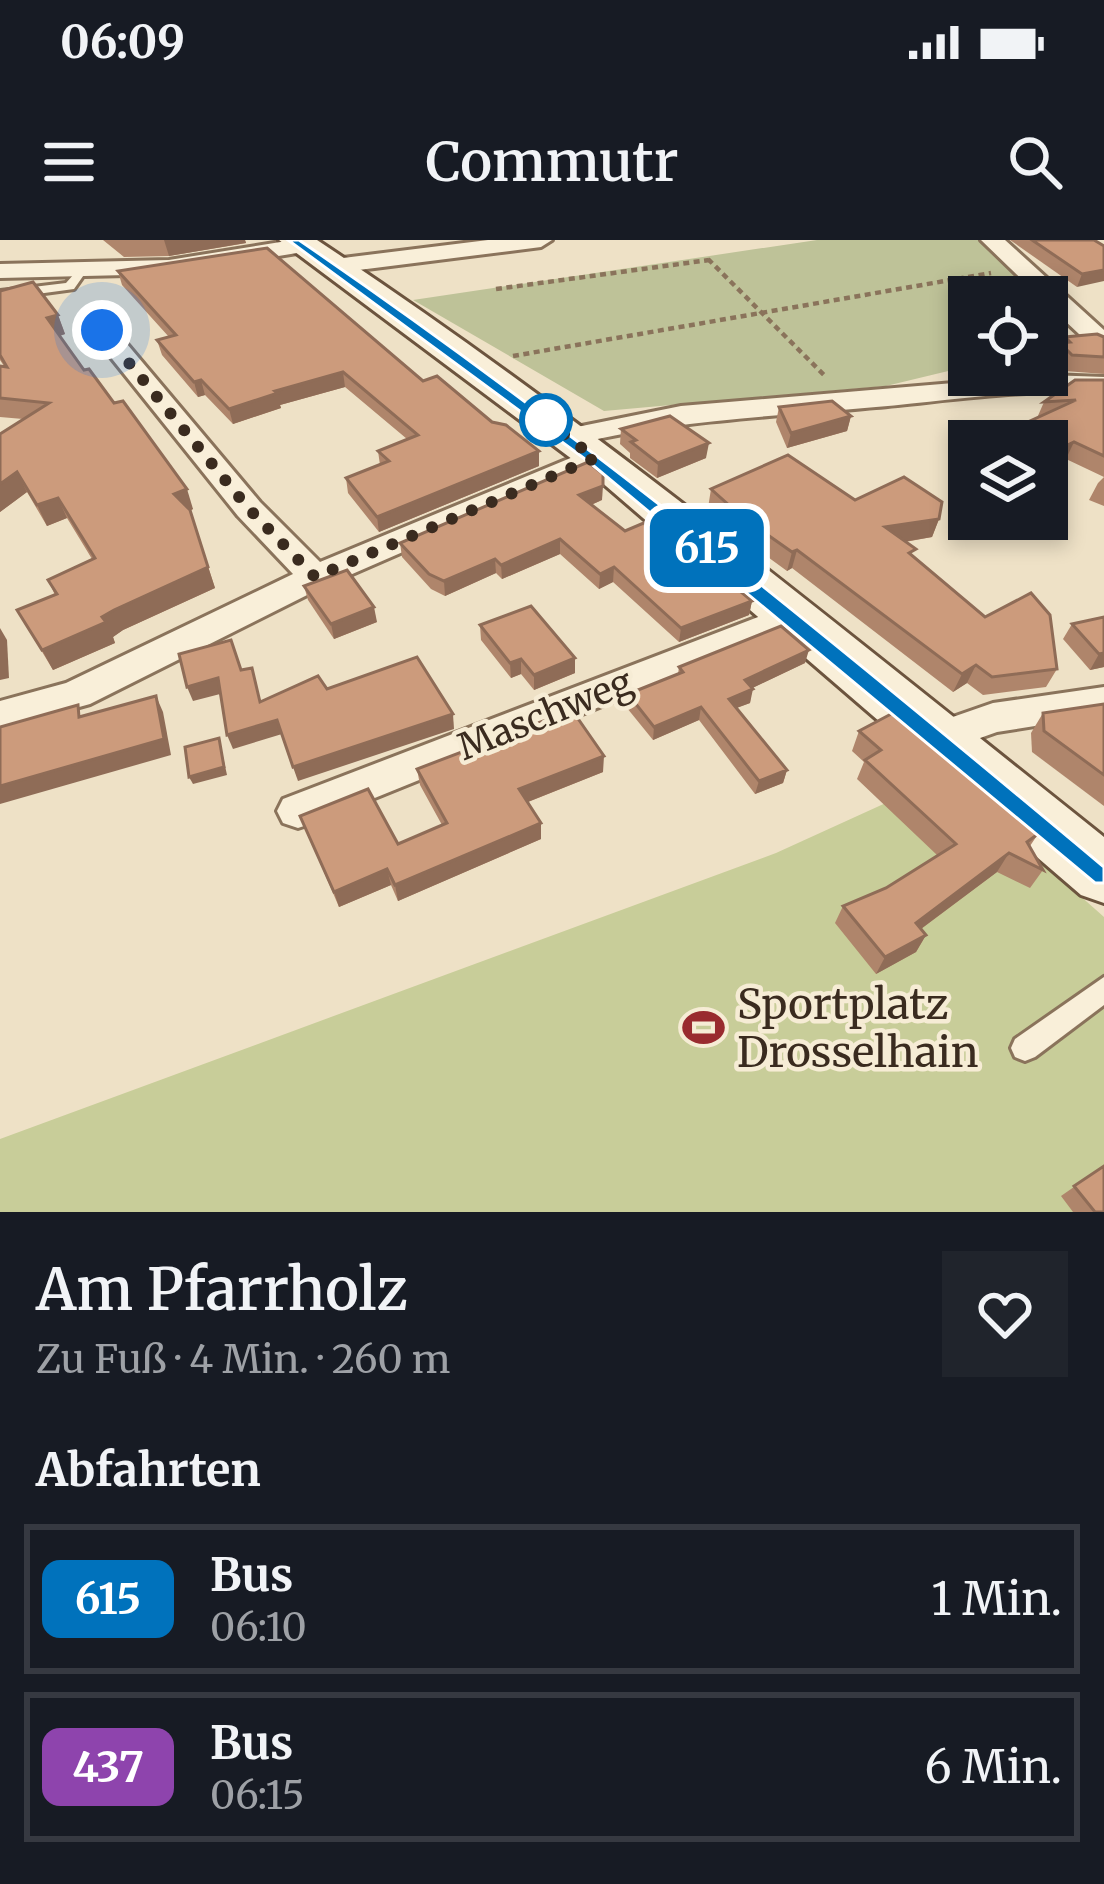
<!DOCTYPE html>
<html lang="de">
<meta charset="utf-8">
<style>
:root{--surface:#171b24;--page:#20242c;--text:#f1f3f6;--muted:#9ea1a6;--line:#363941}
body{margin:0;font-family:Merriweather,serif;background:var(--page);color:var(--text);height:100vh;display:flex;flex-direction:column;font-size:45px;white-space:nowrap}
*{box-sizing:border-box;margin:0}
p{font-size:39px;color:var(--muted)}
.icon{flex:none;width:66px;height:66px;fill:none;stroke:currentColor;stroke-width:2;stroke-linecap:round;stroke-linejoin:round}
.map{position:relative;height:972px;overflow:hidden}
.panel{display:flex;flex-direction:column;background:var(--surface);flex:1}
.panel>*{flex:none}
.badge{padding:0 24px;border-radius:18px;font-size:42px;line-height:78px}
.buttons{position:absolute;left:948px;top:36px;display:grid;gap:24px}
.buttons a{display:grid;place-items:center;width:120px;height:120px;border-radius:0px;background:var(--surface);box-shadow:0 6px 18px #0003;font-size:60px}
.you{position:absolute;width:60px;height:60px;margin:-30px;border:9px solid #fff;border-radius:50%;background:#1a73e8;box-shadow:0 0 0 18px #1a73e833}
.map>.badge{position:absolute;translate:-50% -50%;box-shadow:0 0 0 6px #fff}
h2{padding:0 36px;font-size:45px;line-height:108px}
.round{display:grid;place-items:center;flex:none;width:126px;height:126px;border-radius:0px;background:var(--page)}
.headline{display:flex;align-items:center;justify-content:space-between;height:204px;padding:0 36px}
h1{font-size:57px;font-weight:600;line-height:90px}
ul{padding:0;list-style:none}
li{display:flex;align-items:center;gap:36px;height:150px;margin:0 24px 18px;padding:0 12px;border:6px solid var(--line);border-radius:0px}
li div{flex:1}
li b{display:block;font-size:45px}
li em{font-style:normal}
li .badge{min-width:132px;font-weight:700;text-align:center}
.status{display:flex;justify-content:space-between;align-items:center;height:84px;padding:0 60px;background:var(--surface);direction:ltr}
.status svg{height:33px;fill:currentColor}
header{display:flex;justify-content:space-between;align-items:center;height:156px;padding:0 36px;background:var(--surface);font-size:54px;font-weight:600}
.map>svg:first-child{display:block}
</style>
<div class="status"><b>06:09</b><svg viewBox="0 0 49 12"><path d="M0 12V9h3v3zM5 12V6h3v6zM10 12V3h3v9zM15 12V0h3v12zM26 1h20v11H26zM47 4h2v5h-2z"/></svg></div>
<header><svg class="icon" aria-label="menu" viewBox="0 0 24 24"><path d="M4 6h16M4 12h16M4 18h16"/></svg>Commutr<svg class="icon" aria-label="search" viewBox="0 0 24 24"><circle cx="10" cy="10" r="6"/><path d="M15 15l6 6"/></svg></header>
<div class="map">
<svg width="1104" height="972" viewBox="0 0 1104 972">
<rect width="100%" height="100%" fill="#eee1c6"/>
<path fill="#c8cd99" d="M945,536L1104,677V972H0V899L776,613Z"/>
<path fill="#bec298" d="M817,0H982L1046,57H969V126L886,146L604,171L413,60Z"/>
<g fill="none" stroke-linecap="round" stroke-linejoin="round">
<defs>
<g id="lane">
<path d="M82,25L88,29L74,49L0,59V51L66,43Z"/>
<path d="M1104,737V765L1035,817L1025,821L1015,817L1011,808L1015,799Z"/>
</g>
<g id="street">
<path d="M293,0H310L314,5L303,12L169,34L0,38V24L169,20Z"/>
<path d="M488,0H552L541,7L335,33L324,26L335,19Z"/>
<path d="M981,0H1005L1104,90V112L1095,109L1047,64V57H1040Z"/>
<path d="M102,82L111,85L260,262L320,322L585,212L595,209L610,218L605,224L327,345L90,464L0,489V461L66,443L293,334L238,276L93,95L89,90Z"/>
<path d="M1048,135L1104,137V153C1027,148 952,160 876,167C771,177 669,180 567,206L553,197L557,191L681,166Z"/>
<path d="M792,364L804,368L810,376L804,384L313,583L298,588L283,583L277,571L283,559Z"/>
<path d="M1104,447V475L997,492L938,513L924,509L918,498L924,487L993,463Z"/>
</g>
<path id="secondary" d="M279,0H317C592,182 846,392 1104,597V663L1081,655L592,234Z"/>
</defs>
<use href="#lane" stroke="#8a735b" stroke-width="6"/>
<use href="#street" stroke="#8a735b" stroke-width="6"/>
<use href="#secondary" stroke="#6c543e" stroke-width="6"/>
<g stroke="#8a735b" stroke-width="4.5" stroke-dasharray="6 4.5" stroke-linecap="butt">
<path d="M708,19L826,137"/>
<path d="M496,49L709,20"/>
<path d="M513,116L991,33"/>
</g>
<use href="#lane" fill="#f9efd9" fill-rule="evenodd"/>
<use href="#street" fill="#f9efd9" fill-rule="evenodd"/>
<use href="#secondary" fill="#f9efd9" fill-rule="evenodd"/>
</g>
<g fill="#af856b">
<path d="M103,0H245L246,3L169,16L124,17Z"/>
<path d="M1010,0H1094L1104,6L1077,47Z"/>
<path d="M118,31L423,141L539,211V226L379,292L348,253L346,238L380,225L378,211L407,199L345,147L280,165L281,168L233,184L205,155L198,157L162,115L157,100L169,97L122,45Z"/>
<path d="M0,51L58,75L65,94L60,96L84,130L193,269L190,271L215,348L123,390L113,397L115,403L53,430L17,370L55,355L48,340L92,319L67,278L47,286L27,252L0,272V194L23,179L0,177V126H4L0,120Z"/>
<path d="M1065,97H1104V134L1065,131L1053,119L1060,103L1062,102Z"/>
<path d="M1104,140V266L1089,260L1098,243L1104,237L1066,219L1047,228V201L1037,178L1044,162Z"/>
<path d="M779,167L851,176L847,191L787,208L776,182Z"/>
<path d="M621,189L706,218L657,238L630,218V213L620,204Z"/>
<path d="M969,209V235L956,229L962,212Z"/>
<path d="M711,249L855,260L939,279L932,297L905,302L913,317L985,377L1057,429L1046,447L983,455L967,443L953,452L792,328L787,331L738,295L708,268Z"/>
<path d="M602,260L591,265L625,291L752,361L749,375L679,402L613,342L599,349L560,314L502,339L496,333L445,356L431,349L402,317L400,303Z"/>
<path d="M304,346L377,382L334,399L308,360Z"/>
<path d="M1104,377V427L1090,430L1063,399L1072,384Z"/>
<path d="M480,385L575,418V433L534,450L521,434L511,438L481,400Z"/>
<path d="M805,423L752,448L750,463L736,468L787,530L783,543L755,554L699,480L653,500L627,468L628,454L678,434L679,427Z"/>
<path d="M1104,464V566L1032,512L1031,493L1043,473Z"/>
<path d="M859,491L1038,594L1030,606L1043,630L1030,648L997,632L921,689L926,695L916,712L876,734L835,683L843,666L886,648L937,615L857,539L864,522L852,511Z"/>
<path d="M417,529L603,532L528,562L541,583V599L398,661L391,645L339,667L300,576L398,604L442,585L420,545Z"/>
<path d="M1104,926V972H1073L1061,956Z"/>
</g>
<g fill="#8f6c57">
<path d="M164,0H245L246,3L169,16Z"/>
<path d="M1104,30V41L1077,47L1082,34Z"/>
<path d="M58,75L65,94L55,97L47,78Z"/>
<path d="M343,132L345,147L280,165L281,168L233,184L229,169L275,151Z"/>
<path d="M201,140L205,155L198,157L194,142Z"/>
<path d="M851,176L847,191L787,208L791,193Z"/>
<path d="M1074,202L1066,219L1047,228V215Z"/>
<path d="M709,203L706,218L657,238L658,223Z"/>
<path d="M539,211V226L379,292L377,277Z"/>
<path d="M17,232L27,252L0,272V244Z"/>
<path d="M603,246L602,260L579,270V255Z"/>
<path d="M187,249L193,269L181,274L174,254Z"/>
<path d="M58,258L67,278L47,286L37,265Z"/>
<path d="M190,271L215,348L123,390L113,397L115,403L53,430L42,410L102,377Z"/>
<path d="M939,279L932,297L879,306L885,287Z"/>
<path d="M560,299V314L502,339L501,325Z"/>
<path d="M797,310L792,328L787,331L792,312Z"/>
<path d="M495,319L496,333L445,356L444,341Z"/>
<path d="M614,327L613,342L599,349L600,334Z"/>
<path d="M752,361L749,375L679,402L681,388Z"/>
<path d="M374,367L377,382L334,399L331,384Z"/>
<path d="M0,388L7,400L9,438L0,440Z"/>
<path d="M809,410L805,423L742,453L745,440Z"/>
<path d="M1104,413V427L1090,430L1099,414Z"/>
<path d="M575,418V433L534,450V435Z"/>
<path d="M521,419V434L511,438L510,423Z"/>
<path d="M976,425L967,443L953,452L962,434Z"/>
<path d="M218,438L224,453L193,461L187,447Z"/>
<path d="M753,449L750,463L726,472L729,459Z"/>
<path d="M156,456L163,472L171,515L0,564V546Z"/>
<path d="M701,467L699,480L653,500L654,487Z"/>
<path d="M453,474L454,489L298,541L293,527Z"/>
<path d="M277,480L282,494L233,509L227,495Z"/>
<path d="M219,498L227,535L193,544L189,537Z"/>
<path d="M604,516L603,532L520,565L519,549Z"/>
<path d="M787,530L783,543L755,554L759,541Z"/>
<path d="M541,583V599L398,661L395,645Z"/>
<path d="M1009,613L997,632L906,700L916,683Z"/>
<path d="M387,629L391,645L339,667L334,652Z"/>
<path d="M926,695L916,712L876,734L885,717Z"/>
</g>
<g fill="#cc9b7c" stroke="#8f6c57" stroke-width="3">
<path d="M1032,0H1094L1104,6V30L1082,34Z"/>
<path d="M267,8L423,141L437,136L492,182L506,185L539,211L377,277L346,238L389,221L378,211L418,195L343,132L275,151L278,153L229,169L201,140L194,142L157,100L176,95L118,31Z"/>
<path d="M33,42L58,75L47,78L84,130L89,129L114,163L123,161L187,249L174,254L190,270L208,327L114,370L102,377L106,382L42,410L17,370L57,354L48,340L95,318L58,258L37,265L17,232L0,244V194L49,163L0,158V126L7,127L0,115V51Z"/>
<path d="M1097,94L1104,97V117L1072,115L1060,103L1070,102L1065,97Z"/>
<path d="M1075,140H1104V216L1074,202L1047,215V201H986L1076,160L1044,162Z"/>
<path d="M832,161L851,176L791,193L779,167Z"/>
<path d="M670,176L709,203L658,223L631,202L636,200L621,189Z"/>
<path d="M788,215L855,260L904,237L942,262L939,279L885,287L916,309L909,313L985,377L1031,353L1050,375L1057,429L992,437L976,425L962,434L797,310L792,312L741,276L711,249Z"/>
<path d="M588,222L603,234V246L579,255L625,291L653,279L752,361L681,388L614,327L600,334L560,299L501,325L495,319L444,341L429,334L400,303Z"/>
<path d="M347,330L374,367L331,384L304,346Z"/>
<path d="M531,366L575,418L534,435L521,419L510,423L480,385Z"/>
<path d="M1104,377V413L1099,414L1072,384Z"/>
<path d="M781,386L809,410L745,440L753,449L729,459L787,530L759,541L701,467L654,487L628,454L683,432L679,427Z"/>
<path d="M231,400L241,430L252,428L260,462L318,436L327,449L417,417L453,474L293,527L277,480L227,495L218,438L187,447L179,414Z"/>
<path d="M156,456L164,499L0,546V487L78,465L79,477Z"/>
<path d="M1104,464V535L1044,491L1043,473Z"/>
<path d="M572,470L604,516L519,549L541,583L395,645L387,629L334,652L300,576L368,549L398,604L447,583L417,529Z"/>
<path d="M893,473L1038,594L1027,602L1043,630L1009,613L916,683L926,695L885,717L843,666L886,648L956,604L865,520L881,510L859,491Z"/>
<path d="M219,498L224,527L189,537L185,507Z"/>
<path d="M1104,926V972H1095L1074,946Z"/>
</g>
<path fill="#0072bc" stroke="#fff" stroke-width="3" d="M288,0H299C582,193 846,411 1104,627V643H1095L589,222Z"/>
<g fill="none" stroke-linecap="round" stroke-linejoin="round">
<path stroke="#3a2b1f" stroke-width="12" stroke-dasharray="0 21.6" d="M102,90L249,269L315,337L595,218L535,172L546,180"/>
</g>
<defs>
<symbol id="stadium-bare" viewBox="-9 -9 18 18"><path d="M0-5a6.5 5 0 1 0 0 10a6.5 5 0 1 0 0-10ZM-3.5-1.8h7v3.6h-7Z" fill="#992b2f" stroke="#f6ecd5" stroke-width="2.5" paint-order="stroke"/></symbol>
</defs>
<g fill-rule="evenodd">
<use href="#stadium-bare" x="674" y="758" width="59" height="59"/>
</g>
<circle fill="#fff" stroke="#0072bc" stroke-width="6" cx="546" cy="180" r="24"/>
<g text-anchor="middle" stroke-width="9" stroke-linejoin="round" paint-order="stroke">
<g font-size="36" fill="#3a2b1f" stroke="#f6ecd5">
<text transform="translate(545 474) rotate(-22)" y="13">Maschweg</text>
</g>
<g font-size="42" fill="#3a2b1f" stroke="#f6ecd5" text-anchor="start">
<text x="737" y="779">Sportplatz<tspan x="737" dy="48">Drosselhain</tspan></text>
</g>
</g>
</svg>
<div class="buttons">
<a><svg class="icon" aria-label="locate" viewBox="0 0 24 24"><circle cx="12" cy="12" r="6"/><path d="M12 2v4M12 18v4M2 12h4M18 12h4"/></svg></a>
<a><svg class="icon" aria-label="layers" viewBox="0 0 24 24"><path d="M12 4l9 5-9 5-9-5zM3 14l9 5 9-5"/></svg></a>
</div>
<div class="you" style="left:102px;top:90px"></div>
<b class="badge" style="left:707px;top:308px;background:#0072bc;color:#fff">615</b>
</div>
<section class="panel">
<div class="headline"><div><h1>Am Pfarrholz</h1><p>Zu Fuß · 4 Min. · 260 m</p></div><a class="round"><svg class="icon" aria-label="heart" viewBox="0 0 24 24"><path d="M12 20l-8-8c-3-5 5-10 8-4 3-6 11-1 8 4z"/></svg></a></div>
<h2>Abfahrten</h2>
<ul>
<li><span class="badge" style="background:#0072bc;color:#fff">615</span><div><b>Bus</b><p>06:10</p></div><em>1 Min.</em></li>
<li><span class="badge" style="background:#8e44ad;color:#fff">437</span><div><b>Bus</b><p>06:15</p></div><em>6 Min.</em></li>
</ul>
</section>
